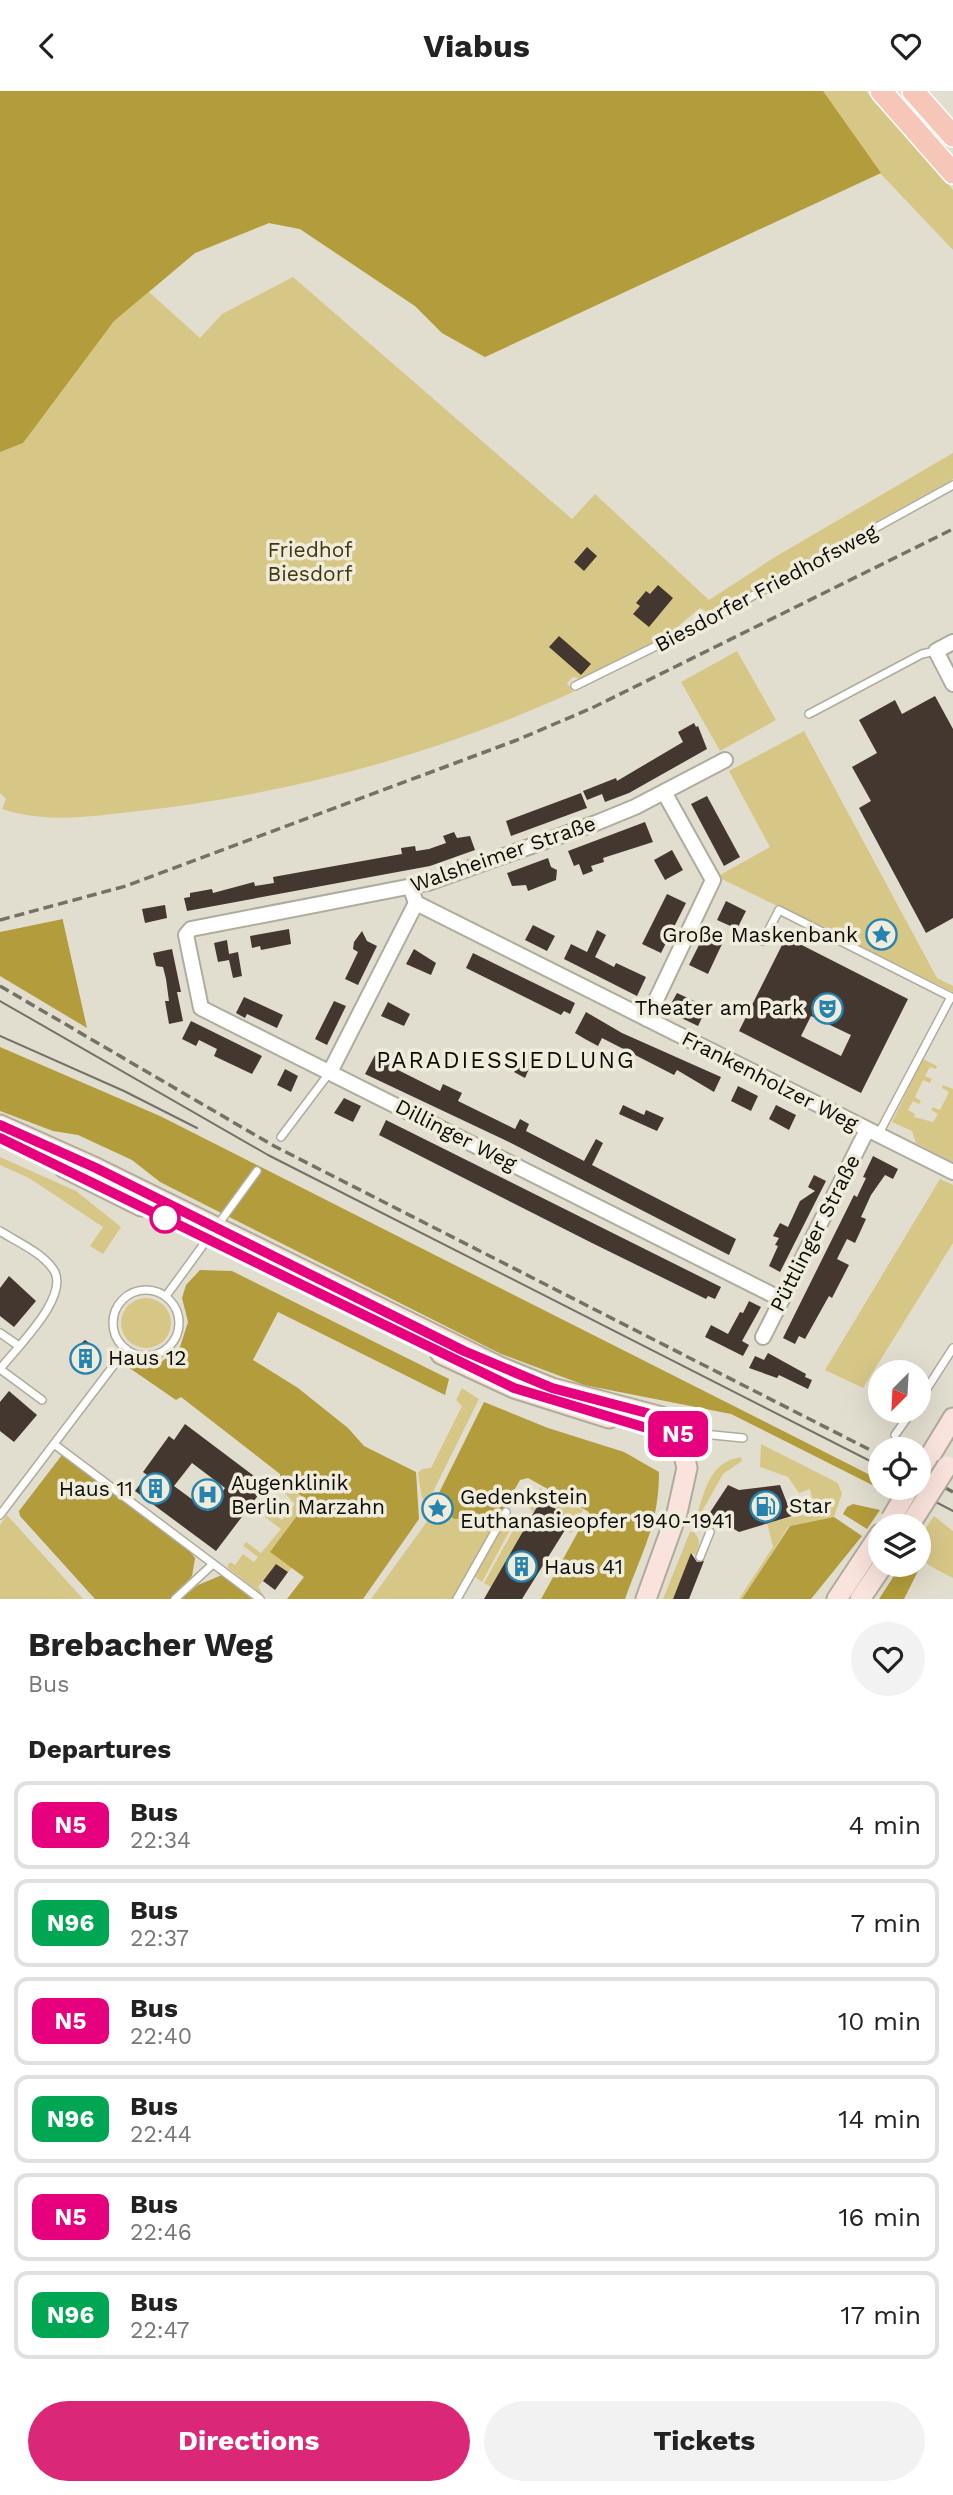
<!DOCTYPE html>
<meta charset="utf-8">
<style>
:root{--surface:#fff;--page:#f2f2f2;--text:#222;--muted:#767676;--line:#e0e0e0;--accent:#db2777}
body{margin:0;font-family:"Work Sans",sans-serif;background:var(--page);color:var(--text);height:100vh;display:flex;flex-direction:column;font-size:26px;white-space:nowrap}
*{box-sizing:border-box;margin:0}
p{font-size:23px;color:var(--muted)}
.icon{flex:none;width:38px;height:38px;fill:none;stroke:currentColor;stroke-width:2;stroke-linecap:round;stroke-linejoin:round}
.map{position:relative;height:1508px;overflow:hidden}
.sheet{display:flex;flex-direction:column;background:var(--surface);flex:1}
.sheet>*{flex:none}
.badge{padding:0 14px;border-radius:10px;font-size:24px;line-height:46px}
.needle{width:46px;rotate:204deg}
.buttons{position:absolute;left:868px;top:1269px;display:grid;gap:14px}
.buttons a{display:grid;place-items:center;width:63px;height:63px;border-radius:50%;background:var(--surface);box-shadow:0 7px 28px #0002;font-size:35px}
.map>.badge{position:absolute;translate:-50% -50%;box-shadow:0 0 0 4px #fff}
h2{padding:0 28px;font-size:26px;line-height:63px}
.round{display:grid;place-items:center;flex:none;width:74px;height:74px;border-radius:37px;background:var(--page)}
.head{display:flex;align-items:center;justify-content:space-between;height:119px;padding:0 28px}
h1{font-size:33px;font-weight:700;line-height:52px}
.cta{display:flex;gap:14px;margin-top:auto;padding:14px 28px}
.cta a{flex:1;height:80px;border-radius:42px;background:var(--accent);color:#fff;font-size:28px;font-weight:700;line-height:80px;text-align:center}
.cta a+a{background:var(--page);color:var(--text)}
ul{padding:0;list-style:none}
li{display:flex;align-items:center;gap:21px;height:88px;margin:0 14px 10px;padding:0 14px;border:4px solid var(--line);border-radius:14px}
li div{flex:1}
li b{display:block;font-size:26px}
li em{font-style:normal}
li .badge{min-width:77px;font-weight:700;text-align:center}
header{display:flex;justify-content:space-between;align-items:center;height:91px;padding:0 28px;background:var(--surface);font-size:32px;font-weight:700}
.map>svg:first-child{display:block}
</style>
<header><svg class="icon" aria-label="back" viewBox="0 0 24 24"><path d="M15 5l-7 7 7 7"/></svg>Viabus<svg class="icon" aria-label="heart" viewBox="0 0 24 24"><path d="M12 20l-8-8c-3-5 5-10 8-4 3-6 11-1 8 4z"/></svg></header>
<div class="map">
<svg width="953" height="1508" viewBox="0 0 953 1508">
<rect width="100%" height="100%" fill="#e2decf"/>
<g fill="#d7c787">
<path d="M0,0H866L953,99V159L880,82L485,266L442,242L415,215L300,138L269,132L195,162L149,201L200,247L222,223L293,186L572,428L595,403L709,509L775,466L953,362V388L710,523L700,517L663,548L580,588L573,586L567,592L573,601C435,664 290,703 139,720C94,725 46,733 2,718L6,708L0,702Z"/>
<path d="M737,560L776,629L720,660L681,591Z"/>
<path d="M804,640L937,887L953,895V901L722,788L720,784L770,756L729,680Z"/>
<path d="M923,968L937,975L936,978L930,976L925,985L932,988L930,992L923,989L915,1006L921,1010L919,1013L913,1010L908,1019L915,1023L914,1026L933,1031L938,1023L931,1019L933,1016L940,1019L949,1001L942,997L943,994L953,998V1071L916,1052L912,1040L892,1031Z"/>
<path d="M0,1066L76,1100L121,1136L103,1163L90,1155L103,1136L29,1087L0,1074Z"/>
<path d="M940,1088L953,1094V1152L863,1297L825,1279Z"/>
<circle cx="146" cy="1232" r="25"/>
<path d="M462,1297L479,1308L428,1411L422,1407L418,1382L422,1378L431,1377L462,1315L456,1309Z"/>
<path d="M761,1353L838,1392L842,1403L834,1426L789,1435L742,1508H739L773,1456L767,1432L815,1421L810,1398L799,1402L788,1386L760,1376Z"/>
<path d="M741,1366L742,1370L723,1383L700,1424L697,1423C706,1397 710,1371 741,1366Z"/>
<path d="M280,1389L308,1411L270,1461L292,1477L288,1481L276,1473L258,1496L264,1505L227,1476L230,1471L235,1474L243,1463L254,1471L258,1466L243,1455L246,1451L261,1462L281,1438L265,1426L269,1420L282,1429L295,1413L277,1394Z"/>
<path d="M540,1397L583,1419L571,1442L562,1438L569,1426L541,1409L534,1421L529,1417Z"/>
<path d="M432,1416L456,1428L500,1425L453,1508H371L426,1432Z"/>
<path d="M7,1424L83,1508H0V1434Z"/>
<path d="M934,1425L953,1440V1487C915,1468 906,1463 934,1425Z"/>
<path d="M510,1433L511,1437L482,1491L473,1484L500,1437Z"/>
<path d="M516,1434L524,1438L491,1496L484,1492Z"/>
<path d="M690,1441H694C701,1449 700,1454 695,1464L691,1462L673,1508H663Z"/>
</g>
<g fill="#b29c3b">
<path d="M0,0H823L881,82L485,266L442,242L415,215L300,138L269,132L195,162L114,230L23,352L0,361Z"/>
<path d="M63,828V830L87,937L0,885V841Z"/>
<path d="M0,956L160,1025L245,1068L880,1389V1396L893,1397L890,1403L731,1323L584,1294L501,1263L160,1091L132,1069L78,1044L53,1040L0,1020Z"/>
<path d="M200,1179L232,1180L449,1288L445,1304L278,1221L253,1269L298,1297L348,1337L364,1355L416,1381L419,1428L363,1508H287L304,1486L270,1461L308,1410L280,1389V1383L181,1306L176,1309L128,1276L160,1272L180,1256L188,1231L182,1207L186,1194Z"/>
<path d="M484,1311L548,1337L624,1361L659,1381C659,1434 642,1460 625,1508H541L589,1421L528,1387L520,1389L500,1425L455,1428L432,1416Z"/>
<path d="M62,1364L188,1458L195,1467L192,1485L175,1505L171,1508H95L20,1425L19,1420Z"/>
<path d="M853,1413L880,1419L867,1438L843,1423L847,1416Z"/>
<path d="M834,1426L862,1445L811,1508H742L790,1435Z"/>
<path d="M919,1464L922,1472L904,1508H879L901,1474H919Z"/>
<path d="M222,1484L252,1508H181L198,1494Z"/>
</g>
<g fill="#443730" fill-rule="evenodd">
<path d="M587,456L597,465L584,480L574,471Z"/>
<path d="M658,494L673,507L649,536L633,523L640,515L636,512L646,500L650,503Z"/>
<path d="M559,545L591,573L581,584L549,556Z"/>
<path d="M935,605L953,638V827L926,842L859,717L871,710L852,676L877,662L859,629L895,609L902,623Z"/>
<path d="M694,632L696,636L698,635L707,658L629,702L605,711L602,703L587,709L583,700L616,687L617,690L683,651L678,641Z"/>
<path d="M581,702L587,717L511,745L506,730Z"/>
<path d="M707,705L740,766L724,775L691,713Z"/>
<path d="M645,731L653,751L603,767L604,771L591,775L593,780L583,784L579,773L574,775L568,760Z"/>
<path d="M454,741L457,747L470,745L475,759L430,775L187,820L184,807L190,806V802L212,798L213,802L254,791L255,795L274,792L273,786L396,764L402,763L401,757L415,755L416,760L429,758L446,752L443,745Z"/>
<path d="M672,759L683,779L665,789L654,769Z"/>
<path d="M548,767L551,776L557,779L556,789L528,800L526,794L512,795L507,782Z"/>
<path d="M667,803L686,812L661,862L642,853Z"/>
<path d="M726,810L746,820L737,838L717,829Z"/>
<path d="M165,814L167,827L145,832L142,818Z"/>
<path d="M533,834L555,845L547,860L525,849Z"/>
<path d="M289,838L291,853L261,859L260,855L252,857L250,845Z"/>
<path d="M597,839L606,844L595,866L614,876L616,872L646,886L637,905L564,868L571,853L587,861Z"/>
<path d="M362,840L367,850L377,855L358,894L345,888L358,861L353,858L354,851Z"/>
<path d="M704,844L722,853L708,883L689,874Z"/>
<path d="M786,846L908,908L861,1002L739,940ZM811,925L851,944L841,965L801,945Z"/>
<path d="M227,849L229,863L238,861L242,885L233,887L229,869L218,871L214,852Z"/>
<path d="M172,858L181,901H177L183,930L169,933L165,910H169L166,888L163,876L156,875L153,862Z"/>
<path d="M414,858L436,872L431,884L406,873Z"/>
<path d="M473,862L575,912L570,923L564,920L561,924L466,877Z"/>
<path d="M677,902L707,916L698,935L667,920Z"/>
<path d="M244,906L283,924L277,937L247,923L245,927L236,922Z"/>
<path d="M334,910L346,915L327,954L315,948Z"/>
<path d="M388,911L410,923L404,935L381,925Z"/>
<path d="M586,921L622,942L721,986L714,1001L677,979L674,984L602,947L598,955L585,948L575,942Z"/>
<path d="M191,930L262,965L252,983L214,965L217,958L199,949L196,955L182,948Z"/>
<path d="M525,962L534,966L525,987L514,981Z"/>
<path d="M375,964L393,973L392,976L440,1000L443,993L462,1002L458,1010L515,1038L520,1028L529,1033L526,1040L584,1070L596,1048L603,1052L592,1074L736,1148L729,1164L509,1051L365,983Z"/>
<path d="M285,978L298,985L291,1001L277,994Z"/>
<path d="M738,995L758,1005L751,1020L731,1010Z"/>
<path d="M344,1007L361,1015L353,1031L334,1022Z"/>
<path d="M623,1014L644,1024L646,1019L664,1027L657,1040L619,1023Z"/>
<path d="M776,1014L796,1024L789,1039L769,1028Z"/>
<path d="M386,1029L721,1196L715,1208L708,1205L706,1208L592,1152L379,1044Z"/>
<path d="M873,1065L898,1078L893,1088L885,1084L871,1104L861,1126L866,1128L855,1152L847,1148L837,1168L849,1174L832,1207L829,1205L805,1248L799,1245L795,1253L783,1247L854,1104L857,1106L866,1087L863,1086Z"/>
<path d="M814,1084L826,1090L780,1181L769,1175L778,1155L775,1154L779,1147L773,1145L780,1132L788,1136L800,1110L815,1100L808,1096Z"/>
<path d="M9,1185L36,1210L14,1236L0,1225V1197Z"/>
<path d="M749,1210L761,1216L742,1250L749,1254L743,1265L705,1246L711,1234L728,1243L740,1221L743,1222Z"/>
<path d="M85,1249L95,1256L89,1264L98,1271L92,1279L70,1262Z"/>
<path d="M768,1262L806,1283L805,1286L812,1289L808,1298L779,1284L777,1287L749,1277L755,1265L764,1269Z"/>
<path d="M9,1300L37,1324L14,1351L0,1340V1311Z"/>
<path d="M185,1333L266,1394L216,1460L135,1400L147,1384L143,1381L169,1345L174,1349ZM192,1372L225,1397L208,1420L174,1395Z"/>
<path d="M728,1394L739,1399L780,1394L792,1425L739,1441L709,1423Z"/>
<path d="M541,1409L569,1426L562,1438L565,1439L522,1508H484Z"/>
<path d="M691,1462L697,1471L704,1470L689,1508H673Z"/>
<path d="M276,1473L288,1481L275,1499L263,1490Z"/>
</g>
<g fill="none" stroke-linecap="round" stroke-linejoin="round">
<defs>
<g id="service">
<path d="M575,595L707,530L953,394"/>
<path d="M809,623L922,563L936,560"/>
<path d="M763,850L779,819L953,907"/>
<path d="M878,1044L951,906"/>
<path d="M281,1046L330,981"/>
<path d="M0,1140C17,1151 41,1161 53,1178C72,1204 16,1257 0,1278"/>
<circle cx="146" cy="1232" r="33"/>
<path d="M166,1205L257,1080"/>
<path d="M0,1242L19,1255"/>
<path d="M0,1278L42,1309"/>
<path d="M919,1310L953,1257"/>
<path d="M895,1344L912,1320"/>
<path d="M682,1349L703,1343L743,1347"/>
<path d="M54,1353L260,1508"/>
<path d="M0,1424L126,1258"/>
<path d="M700,1466L710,1441"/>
<path d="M175,1508L213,1473"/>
<path d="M457,1508L506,1421"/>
</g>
<g id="minor">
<path d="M953,551L936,560L953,593"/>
<path d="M725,669L635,716L596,732L428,792L191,838L186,844L201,917L781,1208"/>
<path d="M410,795L416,812L953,1081"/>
<path d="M647,928L713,789L664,701"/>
<path d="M330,981L416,812"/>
<path d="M763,1246L867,1039"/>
</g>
<g id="secondary">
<path d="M0,1034L96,1077L500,1276L552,1297L662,1326L680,1347L687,1377L677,1422L646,1508"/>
<path d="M65,1077L141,1115"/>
<path d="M441,1263L514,1297L609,1327"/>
<path d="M919,1383L953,1327"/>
<path d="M837,1508L880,1443"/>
<path d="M860,1508L883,1474"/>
</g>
<g id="primary">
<path d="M881,0L953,82"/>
<path d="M913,0L953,45"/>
</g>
</defs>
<use href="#service" stroke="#afac9d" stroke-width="10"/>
<use href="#minor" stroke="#afac9d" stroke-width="18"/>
<use href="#secondary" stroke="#afac9d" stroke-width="23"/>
<use href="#primary" stroke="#fff" stroke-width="24"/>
<use href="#service" stroke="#fff" stroke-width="7"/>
<use href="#minor" stroke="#fff" stroke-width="14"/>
<use href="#secondary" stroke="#fae3dc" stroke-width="19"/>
<use href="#primary" stroke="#f6c7b9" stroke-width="21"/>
<g stroke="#747167" stroke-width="2">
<path d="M0,910L268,1064L880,1375"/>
<path d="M0,945L124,1000L197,1037"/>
<path d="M907,1396L953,1420"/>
</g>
<g stroke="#747167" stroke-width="3.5" stroke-dasharray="10 5" stroke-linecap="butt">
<path d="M0,829L126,795L517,649L592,617L953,438"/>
<path d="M0,895L274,1055L880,1364"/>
<path d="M919,1383L953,1401"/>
</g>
<defs>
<g id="secondary-bridge">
<path d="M891,1428L910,1396"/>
<path d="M909,1435L947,1375"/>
</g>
</defs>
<use href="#secondary-bridge" stroke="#afac9d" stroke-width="23" stroke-linecap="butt"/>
<use href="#secondary-bridge" stroke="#fae3dc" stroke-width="19"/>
</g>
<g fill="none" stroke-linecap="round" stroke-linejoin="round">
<defs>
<path id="line" d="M0,1034L96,1077L464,1260L552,1297L662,1326L680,1347L514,1297L0,1047"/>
</defs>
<use href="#line" stroke="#fff" stroke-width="16"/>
<use href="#line" stroke="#e6007e" stroke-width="10"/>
</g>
<defs>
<symbol id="sight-ring" viewBox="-11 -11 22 22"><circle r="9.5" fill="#efecdc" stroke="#2683b0" stroke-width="1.5"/><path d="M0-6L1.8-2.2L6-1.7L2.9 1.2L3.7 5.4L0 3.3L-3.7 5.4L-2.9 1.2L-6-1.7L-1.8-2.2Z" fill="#2683b0"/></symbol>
<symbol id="theatre-ring" viewBox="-11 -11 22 22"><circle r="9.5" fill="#efecdc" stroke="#2683b0" stroke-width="1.5"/><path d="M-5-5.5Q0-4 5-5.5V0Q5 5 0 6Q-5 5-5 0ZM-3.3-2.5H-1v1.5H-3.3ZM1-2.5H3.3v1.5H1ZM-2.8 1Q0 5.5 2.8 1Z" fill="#2683b0"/></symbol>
<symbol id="building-ring" viewBox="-11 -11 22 22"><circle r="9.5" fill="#efecdc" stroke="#2683b0" stroke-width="1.5"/><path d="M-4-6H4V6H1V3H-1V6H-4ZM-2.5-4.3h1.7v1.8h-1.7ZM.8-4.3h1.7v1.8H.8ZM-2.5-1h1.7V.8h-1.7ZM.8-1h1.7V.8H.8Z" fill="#2683b0"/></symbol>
<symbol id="hospital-ring" viewBox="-11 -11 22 22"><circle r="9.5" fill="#efecdc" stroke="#2683b0" stroke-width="1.5"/><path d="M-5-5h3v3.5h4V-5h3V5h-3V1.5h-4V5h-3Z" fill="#2683b0"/></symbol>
<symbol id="fuel-ring" viewBox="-11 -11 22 22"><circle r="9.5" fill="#efecdc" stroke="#2683b0" stroke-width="1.5"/><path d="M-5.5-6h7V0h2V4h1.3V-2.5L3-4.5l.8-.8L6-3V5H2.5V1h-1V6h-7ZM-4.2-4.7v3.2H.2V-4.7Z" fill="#2683b0"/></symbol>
</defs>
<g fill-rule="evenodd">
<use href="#sight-ring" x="864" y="826" width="35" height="35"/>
<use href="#theatre-ring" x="810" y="900" width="35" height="35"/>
<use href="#building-ring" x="68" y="1250" width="35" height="35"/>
<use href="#building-ring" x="138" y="1380" width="35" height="35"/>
<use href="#hospital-ring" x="190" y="1386" width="35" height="35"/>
<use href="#fuel-ring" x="748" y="1398" width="35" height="35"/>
<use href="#sight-ring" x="420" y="1400" width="35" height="35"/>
<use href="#building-ring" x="504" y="1458" width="35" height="35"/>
</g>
<circle fill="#fff" stroke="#e6007e" stroke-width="3.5" cx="165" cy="1127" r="14"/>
<g text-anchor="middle" stroke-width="7" stroke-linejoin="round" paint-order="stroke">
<g font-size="21" fill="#41370e" stroke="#efecdc">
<text x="310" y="466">Friedhof<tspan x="310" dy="24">Biesdorf</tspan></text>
</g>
<g font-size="21" fill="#0d0c07" stroke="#efecdc">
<text transform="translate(766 497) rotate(-28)" y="7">Biesdorfer Friedhofsweg</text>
<text transform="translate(503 763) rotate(-19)" y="7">Walsheimer Straße</text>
<text transform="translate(770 990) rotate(27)" y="7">Frankenholzer Weg</text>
<text transform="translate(456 1044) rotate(27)" y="7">Dillinger Weg</text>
<text transform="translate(815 1142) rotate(-63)" y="7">Püttlinger Straße</text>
</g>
<g font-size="21" fill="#0d0c07" stroke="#efecdc" text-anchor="start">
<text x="858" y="851" text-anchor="end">Große Maskenbank</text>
<text x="804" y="924" text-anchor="end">Theater am Park</text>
<text x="108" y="1274">Haus 12</text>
<text x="231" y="1399">Augenklinik<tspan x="231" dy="24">Berlin Marzahn</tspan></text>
<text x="133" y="1405" text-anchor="end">Haus 11</text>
<text x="460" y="1413">Gedenkstein<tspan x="460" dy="24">Euthanasieopfer 1940-1941</tspan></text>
<text x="789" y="1422">Star</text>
<text x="544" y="1483">Haus 41</text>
</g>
<g font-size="23" letter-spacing="2" fill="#0d0c07" stroke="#efecdc">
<text x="506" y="977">PARADIESSIEDLUNG</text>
</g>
</g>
</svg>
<div class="buttons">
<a><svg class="needle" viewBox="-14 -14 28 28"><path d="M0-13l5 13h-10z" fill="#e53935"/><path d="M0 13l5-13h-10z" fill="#767676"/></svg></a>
<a><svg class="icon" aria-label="locate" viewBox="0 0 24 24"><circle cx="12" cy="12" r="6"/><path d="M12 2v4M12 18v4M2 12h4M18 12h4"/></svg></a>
<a><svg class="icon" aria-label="layers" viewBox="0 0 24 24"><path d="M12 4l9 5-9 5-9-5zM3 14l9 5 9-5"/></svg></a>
</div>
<b class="badge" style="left:678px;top:1343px;background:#e6007e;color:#fff">N5</b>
</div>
<section class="sheet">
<div class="head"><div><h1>Brebacher Weg</h1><p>Bus</p></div><a class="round"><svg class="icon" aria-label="heart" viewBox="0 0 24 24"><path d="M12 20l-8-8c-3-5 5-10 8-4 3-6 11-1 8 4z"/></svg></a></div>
<h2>Departures</h2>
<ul>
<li><span class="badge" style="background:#e6007e;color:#fff">N5</span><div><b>Bus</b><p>22:34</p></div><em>4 min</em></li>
<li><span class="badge" style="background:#00a651;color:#fff">N96</span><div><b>Bus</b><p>22:37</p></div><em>7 min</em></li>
<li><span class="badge" style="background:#e6007e;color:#fff">N5</span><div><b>Bus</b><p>22:40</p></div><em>10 min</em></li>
<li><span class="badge" style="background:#00a651;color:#fff">N96</span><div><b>Bus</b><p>22:44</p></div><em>14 min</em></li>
<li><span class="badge" style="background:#e6007e;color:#fff">N5</span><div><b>Bus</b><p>22:46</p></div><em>16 min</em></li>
<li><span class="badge" style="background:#00a651;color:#fff">N96</span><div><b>Bus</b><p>22:47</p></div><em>17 min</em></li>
</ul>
<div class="cta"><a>Directions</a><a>Tickets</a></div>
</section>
